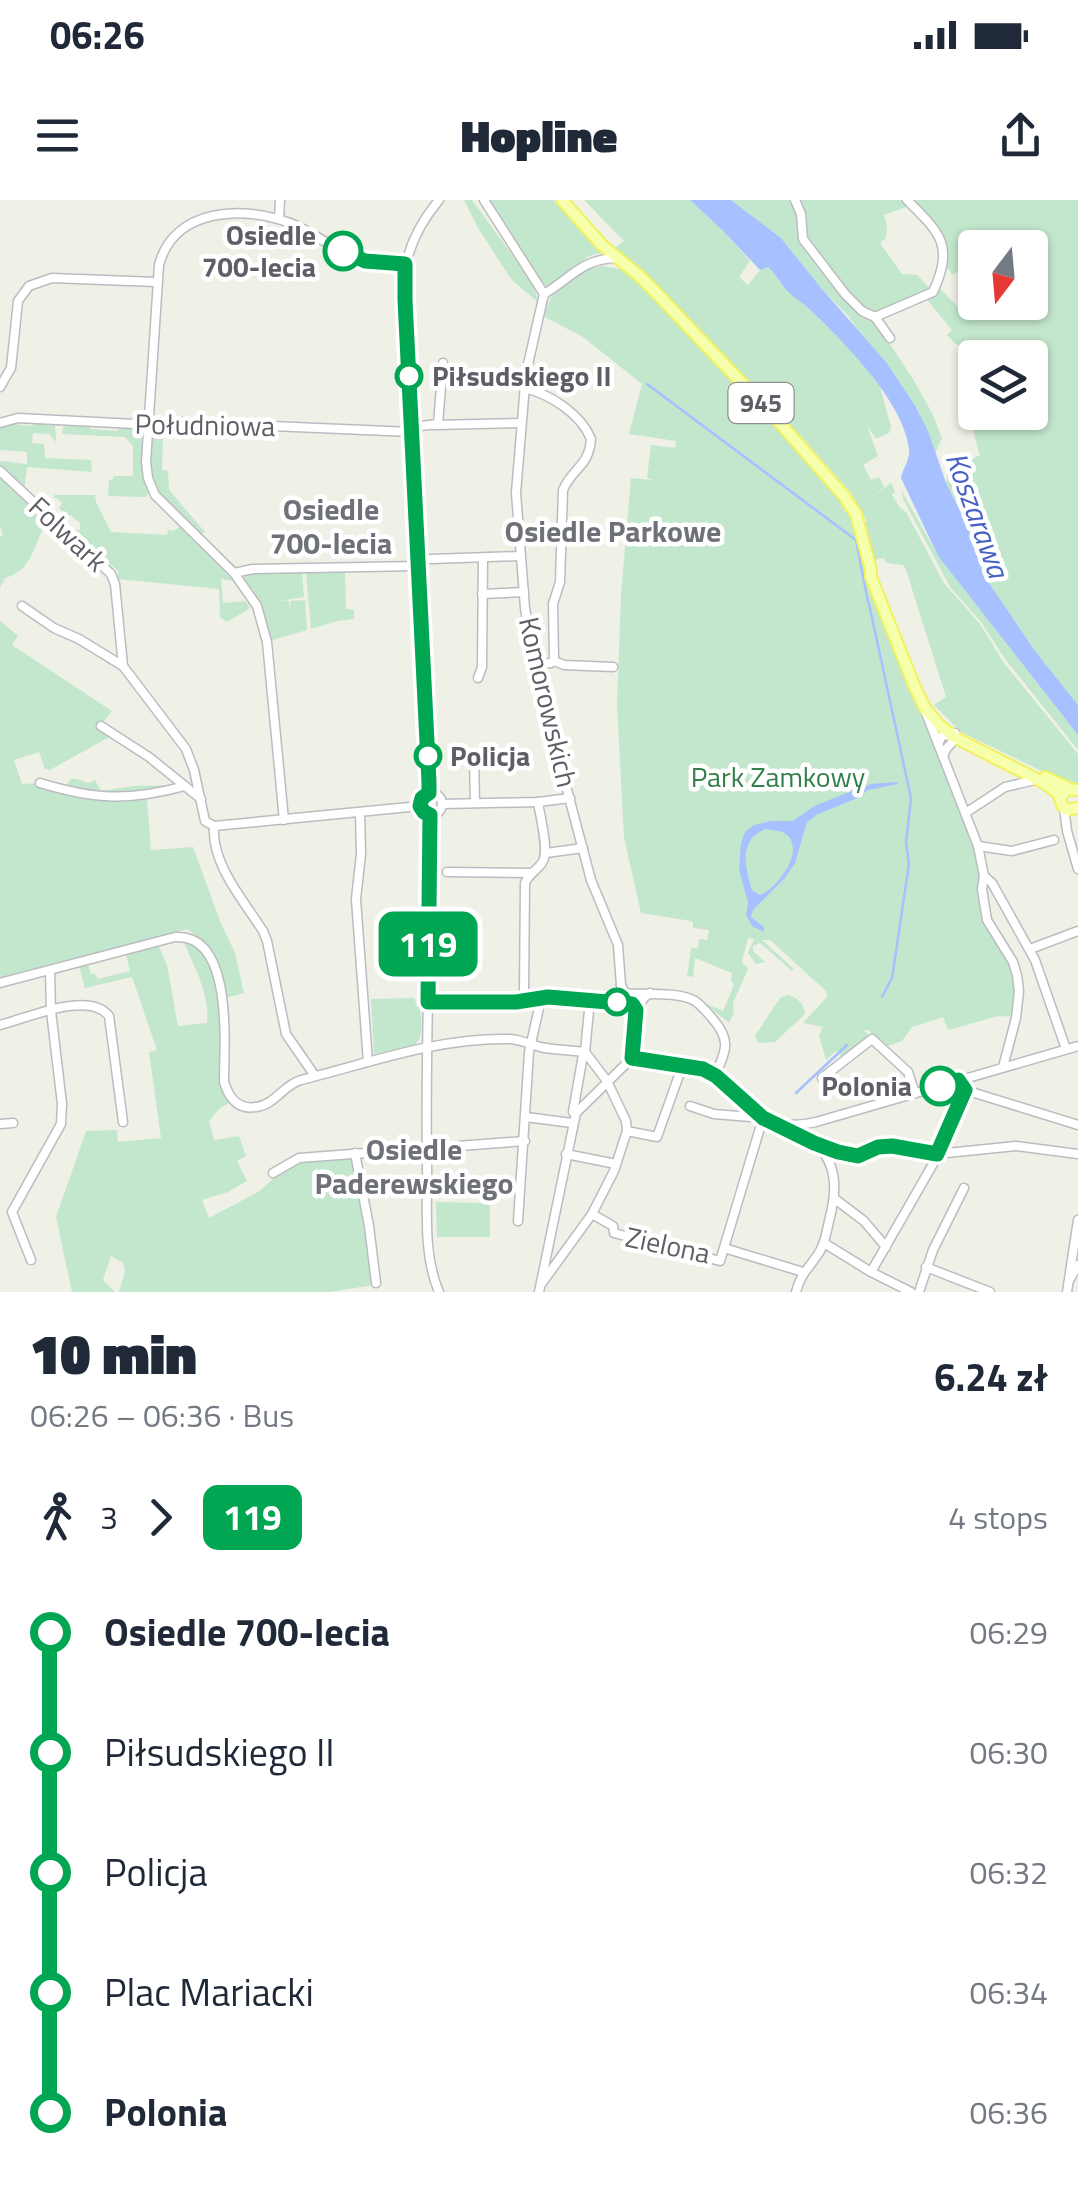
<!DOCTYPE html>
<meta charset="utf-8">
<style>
:root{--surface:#fff;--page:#f6f6f7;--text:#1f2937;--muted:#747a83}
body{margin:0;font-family:"Titillium Web",sans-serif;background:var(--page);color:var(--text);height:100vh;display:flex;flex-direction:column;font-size:38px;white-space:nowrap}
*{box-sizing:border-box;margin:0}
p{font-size:32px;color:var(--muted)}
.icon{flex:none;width:55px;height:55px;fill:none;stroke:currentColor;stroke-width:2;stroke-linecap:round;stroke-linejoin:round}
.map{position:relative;height:1092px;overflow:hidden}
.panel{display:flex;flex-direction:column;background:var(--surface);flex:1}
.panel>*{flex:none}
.badge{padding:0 20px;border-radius:15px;font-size:35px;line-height:65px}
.needle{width:65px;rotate:196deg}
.controls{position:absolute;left:958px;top:30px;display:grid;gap:20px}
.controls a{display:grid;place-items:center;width:90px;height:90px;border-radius:10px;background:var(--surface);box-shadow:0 2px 8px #0004;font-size:50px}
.map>.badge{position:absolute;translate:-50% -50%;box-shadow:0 0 0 5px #fff}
.legs{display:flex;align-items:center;gap:15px;height:110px;padding:0 30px;font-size:32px}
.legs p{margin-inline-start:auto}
.overview{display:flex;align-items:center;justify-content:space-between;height:170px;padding:0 30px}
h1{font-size:55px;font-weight:800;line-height:75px}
ul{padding:0 30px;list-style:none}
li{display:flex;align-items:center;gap:35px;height:120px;font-size:38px}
li i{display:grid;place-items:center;width:15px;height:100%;margin:0 12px;background:currentColor}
li i::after{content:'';width:25px;height:25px;margin:-12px;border:8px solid;border-radius:50%;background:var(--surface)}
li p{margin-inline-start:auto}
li:first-child i{background:linear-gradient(#0000 50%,currentColor 0)}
li:last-child i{background:linear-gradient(currentColor 50%,#0000 0)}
.status{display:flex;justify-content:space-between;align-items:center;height:70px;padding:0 50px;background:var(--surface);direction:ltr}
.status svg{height:28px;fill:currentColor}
header{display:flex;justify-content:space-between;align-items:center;height:130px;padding:0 30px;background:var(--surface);font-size:45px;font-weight:800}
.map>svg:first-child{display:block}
</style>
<div class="status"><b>06:26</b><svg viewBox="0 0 49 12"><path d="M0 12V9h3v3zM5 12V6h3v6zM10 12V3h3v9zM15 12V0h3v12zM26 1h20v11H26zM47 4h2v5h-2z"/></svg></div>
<header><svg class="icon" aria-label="menu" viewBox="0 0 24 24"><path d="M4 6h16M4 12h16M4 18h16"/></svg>Hopline<svg class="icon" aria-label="share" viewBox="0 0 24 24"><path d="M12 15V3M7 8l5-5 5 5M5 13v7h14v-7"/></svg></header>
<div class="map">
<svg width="1078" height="1092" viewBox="0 0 1078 1092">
<rect width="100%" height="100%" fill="#eff0e6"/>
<g fill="#c3e7cd" fill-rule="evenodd">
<path d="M464,0H472L534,85L538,102L511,79L478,28Z"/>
<path d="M490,0H553L601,53L589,56L548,87C526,70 504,24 490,0Z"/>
<path d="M584,0H690L723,31L750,61L739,77L748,85L760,70L768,67L788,92L804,104L855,154L880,187L891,227L889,233L876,239L867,226L878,256L863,265L871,280L879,277L884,287L872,297L891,283L895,292L892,295L900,308L906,312L944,383L980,424L1004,463L1078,554V584L1050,575L961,532L934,505L946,497L906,370L903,365L886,363L884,358L875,360L863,324L867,321L852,294L800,235L797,236L644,75L613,49L624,41Z"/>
<path d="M731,0H1078V505L1035,451L983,374L967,325L946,283L948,272L980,255C973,234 969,214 975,192V212H1030V158H975V180L968,149L954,143L947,135L952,130L924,96L875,117L865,114L880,129L913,179L932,213L942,238L935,254L928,231L849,117L822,89L781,38ZM912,5L944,49L943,65H946L952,75L975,61V48H1030V102L1004,103L965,121L962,111C954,104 944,91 936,86L933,91L917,75L902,74L880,43L886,38L887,26L884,15Z"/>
<path d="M602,66L626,70L635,78L820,275L845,305L844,311L852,316L861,344L865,374L969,628L977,656L981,708L984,721L1010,765L1014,779L1016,790L1013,817L998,816L948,830L943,817L912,827L902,841L888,846L868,830H864L872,839L844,859L836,851L826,860L819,836L823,827L803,823L827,797L826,791L770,740H762L794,769L792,771L760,743L753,746V751L765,762L756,764L748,753L754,739L748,738L742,762L748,769L733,803L734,813L729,823L706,804L723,811L734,785L731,781L732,773L695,758L693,777L687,776L691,748H698L699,739L707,740L709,730L693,728V723L691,721L641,713L624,638L617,504L621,395L631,278L653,280L647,278L651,245L675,248L676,241L629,234L642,184L583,137L543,116L552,95L587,70Z"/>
<path d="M14,221V224L31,226L36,222L55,224L56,242L49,234L33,233L32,243L44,244L45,258L91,260L92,272L27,267L24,290L0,268V261L27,264V252L0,250V226Z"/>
<path d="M69,224L87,225L91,229L117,231L121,227H138L143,230L142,274L148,292L146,297L108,296L109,280H112L114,276H133V246L125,237L62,234L63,227Z"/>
<path d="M171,225L167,230V236L163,237L162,270L168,271L169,290L205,332L199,336C172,309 146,293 150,251C151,243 151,236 154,228Z"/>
<path d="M0,276L41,312L36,321L43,328C33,350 30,371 5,378L0,388V337L3,335L0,326Z"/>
<path d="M902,291L938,356L1078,535V550L1005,459L981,422L950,387L903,299Z"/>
<path d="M54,295H95L96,302L111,332L167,335L168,330L173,331L180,327L234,381L221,379L223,403L245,401L250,408L227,422L220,417L219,389L118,379V371L70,330H80V323L71,315L67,316L59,308L62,304L59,299L54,298Z"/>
<path d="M251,372H302L304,397L272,402L288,400L291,411L290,401L305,400L307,430L269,441L252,393L254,388L251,391L244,381L245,374Z"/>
<path d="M306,372H345L346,409L354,410V419L337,421L311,429Z"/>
<path d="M0,421L18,436L12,445L112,511L102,523L113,535L50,570L45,569L39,552L14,560L22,584L40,583L64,587L71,579H77L88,583L95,580L101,591L133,586L176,585L175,589L147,598L151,650L193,647L220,721L235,753L244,793L221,799L220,882L229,903L219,909L209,921L214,940L239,936L246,956L237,961L247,981L228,992L202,1000L209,1018L258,992L272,980L271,977L298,960L351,957L355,965L374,1085L329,1092H119L125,1071L123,1063L111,1056L103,1080L115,1092H72L56,1017L86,931L117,930L118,942L161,938L149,852L157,850L132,777L85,788L79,766L88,764L91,774H95L98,779L130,771L126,754L158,745L167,765L178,826L207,823C210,792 194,768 183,740L188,741L197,748L198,738L188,729L0,778Z"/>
<path d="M787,795C797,797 804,803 805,814L775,842L758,843L755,836L780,798Z"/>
<path d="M415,798L416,806L420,807C421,820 425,836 414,846L374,854L371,799Z"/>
<path d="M436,1002L490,1003V1037H437Z"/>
</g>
<g fill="#a7c0ff" fill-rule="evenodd">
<path d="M690,0H731L781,38L822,89L886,162L914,204L928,231L946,283L967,325L983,374L1035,451L1078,505V535L938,356L901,278C903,268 910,260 909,249C904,201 840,138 806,106C800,101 793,97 788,92C781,84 776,75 768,67L760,70L723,31Z"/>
<path d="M897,582L898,584L868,590L860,597L818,614L807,622L795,663L785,678L753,710L751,717L764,727V732L752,726L746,715L748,703L739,669L741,643L745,632L754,625L771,621H793L814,606L870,584ZM766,629C767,629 782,632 783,632C809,647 778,688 760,695L752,690C745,668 738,639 766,629Z"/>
</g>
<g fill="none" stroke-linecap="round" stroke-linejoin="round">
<g stroke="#a7c0ff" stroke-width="2.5">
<path d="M647,184L856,340L868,402"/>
<path d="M869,404L911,598L906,643L909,664L905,691L892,778L882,797"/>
<path d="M796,893L847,845"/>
</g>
<defs>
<g id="minor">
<path d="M484,0L544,94"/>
<path d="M795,0L801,14L803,39L845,94L862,111L875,117L890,138"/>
<path d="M279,19L280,0"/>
<path d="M544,94L526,173L516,293L525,408L536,473L591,680L618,745L621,785"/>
<path d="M544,94C571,78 583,58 618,58"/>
<path d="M875,117L933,92C954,45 941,34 907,0"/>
<path d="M0,187L11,168L18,101L29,86L52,78L156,82"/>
<path d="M524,188C550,194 581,214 591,239C589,267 572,268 563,290L560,382L553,404L554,460L551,463L534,464"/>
<path d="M0,223L18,218L135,224L180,222L411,232"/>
<path d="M435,225L521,223"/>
<path d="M411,227L438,224L443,163"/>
<path d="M0,271L111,374L115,384L123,466L186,549L194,570L205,621L214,626"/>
<path d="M431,359L520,356"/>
<path d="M234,373L253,369L418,366"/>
<path d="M482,394L524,392"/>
<path d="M22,406L54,428L79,439L123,466"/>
<path d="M554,461L564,465L613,467"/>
<path d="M478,478L482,467L483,358"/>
<path d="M926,513L978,646L984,676L982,689L987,720L1013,762L1017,775L1019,791L1016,818L1003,867"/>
<path d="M101,526L149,557L201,599"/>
<path d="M938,544L942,536L955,533L956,538L946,549L943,557"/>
<path d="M474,558L475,603"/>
<path d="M40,583C96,600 129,601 185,586"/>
<circle cx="431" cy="604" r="11"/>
<path d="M429,593L404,80C406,49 419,24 439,0"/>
<path d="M443,604L538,602L570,598"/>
<path d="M1064,608L1067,631L1078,669"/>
<path d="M967,612L1005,587L1031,581"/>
<path d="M360,613L361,654L356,699L368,862"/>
<path d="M430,615C431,731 425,847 427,962C428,1004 422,1053 439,1092"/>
<path d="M284,620L267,442L257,406L234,373L155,295L148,278L146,262L159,65C174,8 243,5 290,23C314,32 335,51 359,59C373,64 390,63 405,64"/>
<path d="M214,626C211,664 244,701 263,731L267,741L286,834L315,876"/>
<path d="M214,626L420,606"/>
<path d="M978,646L1012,651L1054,640"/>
<path d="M546,653L583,648"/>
<path d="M447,672L532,673"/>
<path d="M984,676L992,683L1035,760L1066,849"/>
<path d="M1030,749L1078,731"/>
<path d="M0,783L175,737C234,733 224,845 224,882C229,898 238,910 256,907C275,905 283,885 301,880C369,863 439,837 510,839C522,840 529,844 540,847C554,850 570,850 585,852"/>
<path d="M621,785C622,787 623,790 625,792C630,796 677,790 695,801C702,806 707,812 712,818C732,841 726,850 715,876"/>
<path d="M528,800L524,793L525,683C529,674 536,671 542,663C550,652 540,617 538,602"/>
<path d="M428,802H516L548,797L628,803L636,810"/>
<path d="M0,825C28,818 89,790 109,816L123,922"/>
<path d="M585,852L590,800"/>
<path d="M632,858C654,861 682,860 702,869C751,890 749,937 816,922L1078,846"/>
<path d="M632,858C634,836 630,806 650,793"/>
<path d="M822,878L872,839L908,872L915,893"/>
<path d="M958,880L965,890L1078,925"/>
<path d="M690,906L714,914L763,918"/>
<path d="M573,912L583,855"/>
<path d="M526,917L572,923"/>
<path d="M0,924L13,923"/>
<path d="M784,928L814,943L856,956L885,946L903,947L937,954L1016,946L1078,954"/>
<path d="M627,931L657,937L683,864"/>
<path d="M355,953L369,1026L376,1083"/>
<path d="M566,954L616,964"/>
<path d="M273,973L299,958L525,941"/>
<path d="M835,999L864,1021L886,1047"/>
<path d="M592,1014L613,1026L614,1033L720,1061L763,918"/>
<path d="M518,1021L529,852L539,808L531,799"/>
<path d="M824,1043L871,1072L911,1092"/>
<path d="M724,1048L803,1072"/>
<path d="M31,1060L12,1012L61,924L62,904L51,811L50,771"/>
<path d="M926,1067L990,1092"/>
<path d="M871,1072L933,964L965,890"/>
<path d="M1070,1079L1078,1065"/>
<path d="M542,1083L592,1014L614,971L627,931L626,921L607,881L585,852"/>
<path d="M539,1092L576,913L632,858"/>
<path d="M796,1092C800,1074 811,1066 820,1051C825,1042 827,1031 829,1021C836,995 839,967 818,946"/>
<path d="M919,1092L933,1050L964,988"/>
<path d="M1067,1092L1078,1020"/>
</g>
<g id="major">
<path d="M562,0L602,45L643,79L779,222L844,296L856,314L871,370V377L914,485L925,508L939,525L956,538L1046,584L1061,596"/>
<path d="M1045,577L1069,588"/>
<path d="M1078,590L1066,589L1060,599L1062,605L1067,610L1078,608"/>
</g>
</defs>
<use href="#minor" stroke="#bbbcc2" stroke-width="11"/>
<use href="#major" stroke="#f1f25d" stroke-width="14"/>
<use href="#minor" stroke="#fff" stroke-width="8"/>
<use href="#major" stroke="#f5ffac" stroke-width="10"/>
</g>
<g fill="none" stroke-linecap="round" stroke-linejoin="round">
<defs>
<path id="line-1" d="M343,51L365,61L405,64V100L429,582V593L422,598L420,606L424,612L430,615L428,802H516L548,797L632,804L636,810L632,858L703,869L716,876L763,918L814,943L838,952L858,956L878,947L892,946L937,954L965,890L958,880L940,886"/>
</defs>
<use href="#line-1" stroke="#fff" stroke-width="22"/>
<use href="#line-1" stroke="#00a651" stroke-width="15"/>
</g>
<g fill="#fff" stroke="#00a651" stroke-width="5">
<circle cx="343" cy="51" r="18"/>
<circle cx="409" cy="176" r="12"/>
<circle cx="428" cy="556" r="12"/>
<circle cx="617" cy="802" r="12"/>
<circle cx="940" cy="886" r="18"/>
</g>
<g text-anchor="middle" stroke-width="9" stroke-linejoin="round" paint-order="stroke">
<rect fill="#fff" stroke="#8e8f94" stroke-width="2.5" x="728.5" y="183" width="65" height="40" rx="8"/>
<g font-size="25" font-weight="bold" fill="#5e5f66">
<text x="761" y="212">945</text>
</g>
<g font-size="28" font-weight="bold" fill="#5e5f66" stroke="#fff" text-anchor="end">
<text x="316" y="45">Osiedle<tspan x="316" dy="32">700-lecia</tspan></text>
<text x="432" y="186" text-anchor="start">Piłsudskiego II</text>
<text x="450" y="566" text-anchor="start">Policja</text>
<text x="912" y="896">Polonia</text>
</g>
<g font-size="28" fill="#5e5f66" stroke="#fff">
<text transform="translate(205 225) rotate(1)" y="10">Południowa</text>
<text transform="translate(68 334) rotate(43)" y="10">Folwark</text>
<text transform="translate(548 502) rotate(77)" y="10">Komorowskich</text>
<text transform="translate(668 1045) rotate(12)" y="10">Zielona</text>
</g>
<g font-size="28" fill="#33804c" stroke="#fff">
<text x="778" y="587">Park Zamkowy</text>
</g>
<g font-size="30" font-weight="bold" fill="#6f7178" stroke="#fff">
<text x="331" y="320">Osiedle<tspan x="331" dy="34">700-lecia</tspan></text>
<text x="613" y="342">Osiedle Parkowe</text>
<text x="414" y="960">Osiedle<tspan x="414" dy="34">Paderewskiego</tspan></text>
</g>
<g font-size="30" font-style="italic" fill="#4761c5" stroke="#fff">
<text transform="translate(977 315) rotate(70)" y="10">Koszarawa</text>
</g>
</g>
</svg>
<div class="controls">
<a><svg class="needle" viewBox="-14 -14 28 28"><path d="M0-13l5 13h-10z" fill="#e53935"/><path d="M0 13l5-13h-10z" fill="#747a83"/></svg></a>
<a><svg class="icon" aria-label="layers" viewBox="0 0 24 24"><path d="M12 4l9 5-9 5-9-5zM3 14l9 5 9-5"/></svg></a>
</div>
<b class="badge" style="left:428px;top:744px;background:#00a651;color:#fff">119</b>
</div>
<section class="panel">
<div class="overview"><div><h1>10 min</h1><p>06:26 – 06:36 · Bus</p></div><b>6.24 zł</b></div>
<div class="legs"><svg class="icon" aria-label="walk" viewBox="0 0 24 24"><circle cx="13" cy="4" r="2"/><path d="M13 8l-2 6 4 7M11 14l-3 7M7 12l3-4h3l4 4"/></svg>3<svg class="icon" aria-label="forward" viewBox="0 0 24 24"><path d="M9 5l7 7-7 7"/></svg><b class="badge" style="background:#00a651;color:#fff">119</b><p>4 stops</p></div>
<ul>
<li><i style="color:#00a651"></i><b>Osiedle 700-lecia</b><p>06:29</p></li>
<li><i style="color:#00a651"></i><span>Piłsudskiego II</span><p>06:30</p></li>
<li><i style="color:#00a651"></i><span>Policja</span><p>06:32</p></li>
<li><i style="color:#00a651"></i><span>Plac Mariacki</span><p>06:34</p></li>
<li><i style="color:#00a651"></i><b>Polonia</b><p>06:36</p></li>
</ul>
</section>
